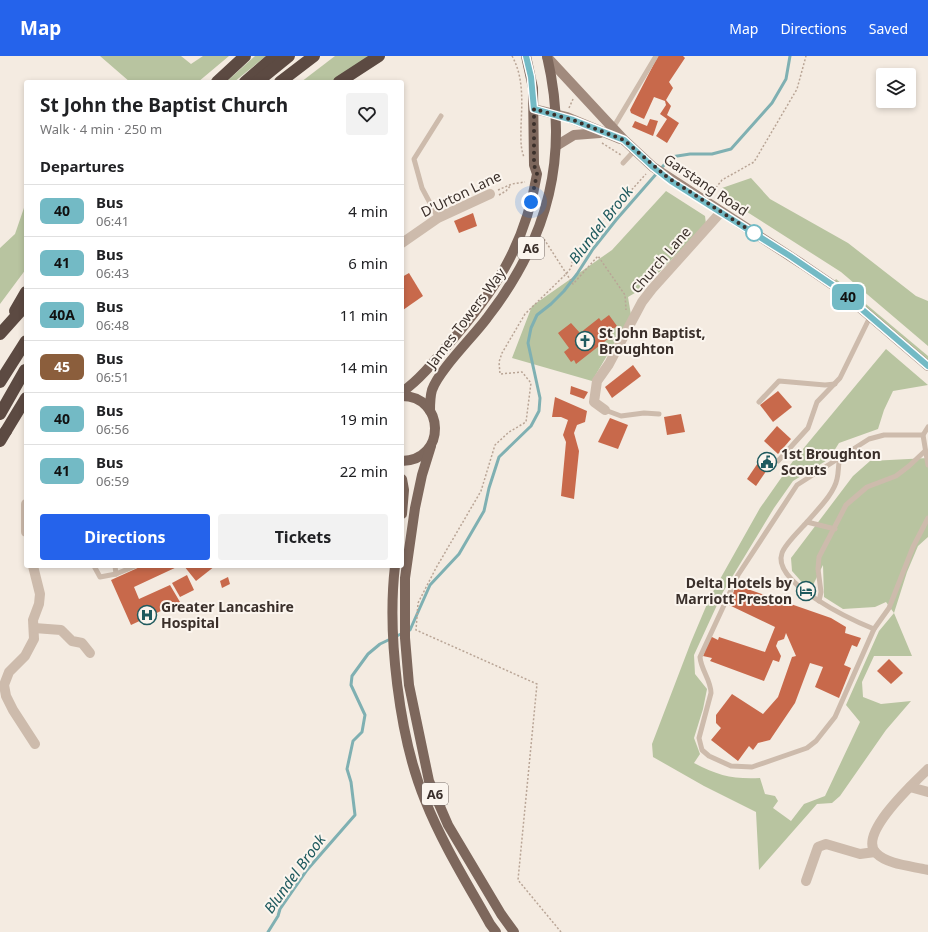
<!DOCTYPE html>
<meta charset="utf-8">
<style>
:root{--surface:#fff;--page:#f2f2f2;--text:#202124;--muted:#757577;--line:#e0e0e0;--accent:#2563eb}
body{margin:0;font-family:"Noto Sans",sans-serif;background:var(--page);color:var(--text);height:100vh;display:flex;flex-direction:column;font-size:15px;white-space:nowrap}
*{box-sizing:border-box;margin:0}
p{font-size:13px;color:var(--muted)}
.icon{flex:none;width:22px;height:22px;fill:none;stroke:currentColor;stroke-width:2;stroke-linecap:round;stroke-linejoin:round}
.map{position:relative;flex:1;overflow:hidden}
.sheet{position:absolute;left:24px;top:24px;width:380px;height:488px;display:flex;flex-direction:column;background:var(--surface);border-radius:4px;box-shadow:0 2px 6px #0003}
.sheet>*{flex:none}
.badge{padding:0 8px;border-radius:6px;font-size:14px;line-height:26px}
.fabs{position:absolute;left:876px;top:12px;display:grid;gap:8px}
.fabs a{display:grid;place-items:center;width:40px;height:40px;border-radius:4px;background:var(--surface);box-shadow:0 2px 6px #0003;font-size:20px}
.you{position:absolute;width:20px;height:20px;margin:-10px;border:3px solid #fff;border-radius:50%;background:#1a73e8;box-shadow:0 0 0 6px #1a73e833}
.map>.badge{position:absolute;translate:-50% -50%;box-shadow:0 0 0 2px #fff}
h2{padding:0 16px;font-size:15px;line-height:36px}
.round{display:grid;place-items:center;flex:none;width:42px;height:42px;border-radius:4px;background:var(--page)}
.head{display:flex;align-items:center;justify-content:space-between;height:68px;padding:0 16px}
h1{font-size:19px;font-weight:700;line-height:30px}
.button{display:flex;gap:8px;margin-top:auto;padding:8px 16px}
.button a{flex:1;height:46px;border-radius:4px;background:var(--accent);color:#fff;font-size:16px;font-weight:700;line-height:46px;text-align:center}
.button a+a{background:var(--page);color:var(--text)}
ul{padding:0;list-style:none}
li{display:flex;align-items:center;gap:12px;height:52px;padding:0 16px;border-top:1px solid var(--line)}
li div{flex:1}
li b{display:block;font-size:15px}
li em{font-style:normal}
li .badge{min-width:44px;font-weight:700;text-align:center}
header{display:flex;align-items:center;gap:24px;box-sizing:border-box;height:56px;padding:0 20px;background:var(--accent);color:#fff}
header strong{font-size:19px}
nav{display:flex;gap:22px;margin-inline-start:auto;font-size:14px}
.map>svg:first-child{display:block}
</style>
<header>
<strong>Map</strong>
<nav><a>Map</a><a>Directions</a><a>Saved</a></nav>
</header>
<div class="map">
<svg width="928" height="876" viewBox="0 0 928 876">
<rect width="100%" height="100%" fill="#f4ebe1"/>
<g fill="#b8c4a0">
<path d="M100,0H181L191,8L203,0H229L198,26H130Z"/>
<path d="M255,0H266L234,26H226Z"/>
<path d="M335,0H372L331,26H301Z"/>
<path d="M751,122L770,143L848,187L916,240L928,245V290L841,216L719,138L722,132Z"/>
<path d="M666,135L705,160L706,168L645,231L628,241L631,259L592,325L512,302L532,250L612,194Z"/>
<path d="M26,146V213L0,248V192L15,178Z"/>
<path d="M836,223L928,300V304L834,226Z"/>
<path d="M886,293L928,329L893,335L884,354L878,373L839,387L829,403L793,425L774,452L723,536L694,599L695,618L707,633L703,653L694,682L700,698L694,707C719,720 732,723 760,722L765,738L775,740L778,745L773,752L791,765L804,748L825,740L860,666L846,649L879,575L894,557L886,546L875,551L843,553L824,541L823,509L813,529L807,532L792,515L791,502L853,420L870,405L928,402V481L918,490L907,516L894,557L912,600H874L862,626L863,641L881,648L911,645L886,674L840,740L832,747L817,748L759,814L756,756L704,730L653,701L652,688L691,586L710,541L760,452L793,405Z"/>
</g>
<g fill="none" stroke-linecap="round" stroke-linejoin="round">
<g stroke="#7fb0b2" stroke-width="3">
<path d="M408,575L410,574L430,529L459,498L484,455L489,432L499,401L531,370L539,355L540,342L528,287L531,272L537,259L551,248L564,235L577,218L593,193L616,164L671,101L690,98H712L731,93L772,47L786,23L790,0"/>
<path d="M268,876L278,860L280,853L307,814L355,759L351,726L347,713L353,685L362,676L365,659L351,629L352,620L368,598L380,588L403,577"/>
</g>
</g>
<g fill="#c8694b">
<path d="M658,0H683L685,2L669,26L673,32L666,44L671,50L667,59L679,67L667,87L656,80L667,63L660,58L666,49L665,45L654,41L644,63L631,57L630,54Z"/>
<path d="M650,63L658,65L653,80L632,71L635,65L647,70Z"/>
<path d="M473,157L477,170L459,177L454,165Z"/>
<path d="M409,217L423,240L403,254L402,221Z"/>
<path d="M609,259L617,270L611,275L613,279L576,308L574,304L571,306L564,296L569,292L558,277L571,267L580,277L599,262L601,265Z"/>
<path d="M633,309L641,320L612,342L605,331Z"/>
<path d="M571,330L588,336L584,343L570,338Z"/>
<path d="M778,335L792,351L773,366L760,349Z"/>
<path d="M555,341L587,355L585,366L577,369L574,377L579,395L574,443L561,440L566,386L563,379L568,364L561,361H552Z"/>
<path d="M681,358L685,376L667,379L664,361Z"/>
<path d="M610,362L628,369L618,393L598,386Z"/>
<path d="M777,370L791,383L778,398L764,385Z"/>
<path d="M764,398L773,405L756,430L747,423Z"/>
<path d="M142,510H179L134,531L139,543L170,529L180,546L131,569L111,524Z"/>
<path d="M184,510H215L196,525Z"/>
<path d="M187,519L194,534L180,541L172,527Z"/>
<path d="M228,521L230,528L222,532L220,525Z"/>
<path d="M736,529L831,562L846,571L845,577L861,582L857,591L852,589L844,609L851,612L839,642L815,631L823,611L810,607L795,647L770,684L758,687L753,694L749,690L738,705L711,684L721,672L716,667V659L732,638L763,658L778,641L792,601L796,600L786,577L784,583L778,585L776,590L781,600L779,606L773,604L764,625L710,605L712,602L703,600L710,580L718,584L719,581L765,596L775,571L729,549Z"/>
<path d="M889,603L903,617L891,628L877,615Z"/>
</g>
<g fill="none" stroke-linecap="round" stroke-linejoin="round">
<g stroke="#b9a596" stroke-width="1.5" stroke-dasharray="2 2" stroke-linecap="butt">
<path d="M512,0C524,21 522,47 521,70C521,81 520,91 524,101"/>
<path d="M569,52L573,43"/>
<path d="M602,87L621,99"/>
<path d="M498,134L512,128L525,126"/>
<path d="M711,138L722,124L754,106L797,33L806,0"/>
<path d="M499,139L506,135L511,129"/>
<path d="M544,183L573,228L598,200L625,239L626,254"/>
<path d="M561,876L518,824L537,628L416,574L418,547L436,512L481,435L495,389L509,376L526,366L531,327L522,316L500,318L499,306L502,297L525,258L566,218L571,212L574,197L646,118"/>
</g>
<g stroke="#cdbbac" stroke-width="5">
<path d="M613,72L656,0"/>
<path d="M623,107L635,94"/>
<path d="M438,162L422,132L414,103L441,60"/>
<path d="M759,346L779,325L825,329L835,328"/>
<path d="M605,354L621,360L644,357L659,358"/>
<path d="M928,371L923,379L928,409"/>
<path d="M923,379H884L869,383L797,429L738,519L700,601C701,614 711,624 711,637L699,682L702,694L709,700L731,710L752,711L807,692L816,685L835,661L874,573L889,552L913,491L928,462"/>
<path d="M778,405L808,372L817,346L840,322L870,261"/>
<path d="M807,466C800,474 785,488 782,497C771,527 854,565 874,573"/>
<path d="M835,473L807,466C817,454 834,438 837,423C839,415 838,408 840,401"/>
<path d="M94,510L100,521L116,518L135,510"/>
<path d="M115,510L116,518"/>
<path d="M819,545L821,536L818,513L819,501L846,449L867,431L896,420L909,410L925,395"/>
</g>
<g stroke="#cdbbac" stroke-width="10">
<path d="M402,187L438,162L490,138"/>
<path d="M605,354L594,346L597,325L609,308L642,246L652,233L721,156"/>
<path d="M26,448V476"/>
<path d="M33,510L40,538L39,548L33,564L34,583L25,600L9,616L4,629L6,640L13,654L35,688"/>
<path d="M34,572L61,574L72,585L82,587L90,597"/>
<path d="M928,713C916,725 857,778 876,797C888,809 912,810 928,814"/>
<path d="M910,731L928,736"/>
<path d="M806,825L818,791L826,788L860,798L875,796"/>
</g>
<g stroke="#a18a7d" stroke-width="10">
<path d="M547,1L624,84L653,111L802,208L837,232L928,310"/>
<path d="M534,53L567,61L620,83"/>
<path d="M556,90L574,79L600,77"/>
</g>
<g stroke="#7d675c" stroke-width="10">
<path d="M402,336C419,324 433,307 447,290C494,236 525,191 537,118L534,109L533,32L526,0"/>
<path d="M402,340C445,340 447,404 402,405"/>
<path d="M430,355C430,348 430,341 432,334C439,314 473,281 487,262C549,182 570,99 547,0"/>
<path d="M431,390L422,419L415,452L405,522V582L409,629L429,725L448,769L501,858L514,876"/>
<path d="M402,423L404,434L402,458"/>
<path d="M395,510C387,578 399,681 425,744C442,787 467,827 490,868L496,876"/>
</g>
<g stroke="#5c4a42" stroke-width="12">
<path d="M217,26L245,0"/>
<path d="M245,26L275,0"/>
<path d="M257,26L289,0"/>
<path d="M280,26L314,0"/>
<path d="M339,26L379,0"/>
<path d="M15,255L26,236"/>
<path d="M0,278L26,249"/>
<path d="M0,326L26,285"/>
<path d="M0,385L6,375"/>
</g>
<g stroke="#5c4a42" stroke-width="12">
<path d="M0,358L25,314"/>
<path d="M6,375L26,342"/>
</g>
</g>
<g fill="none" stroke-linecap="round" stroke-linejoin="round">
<defs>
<path id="line" d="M526,0L531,21L534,53L573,64L624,84L653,111L671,125L790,200L837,232L928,310"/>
</defs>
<use href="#line" stroke="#fff" stroke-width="9"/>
<use href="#line" stroke="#73bac5" stroke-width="6"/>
<path stroke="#3b302b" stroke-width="4" stroke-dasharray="0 7.2" d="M531,146L537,118L534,109V53L573,64L624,84L667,121L754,177"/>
</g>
<defs>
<symbol id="church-ring" viewBox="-11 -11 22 22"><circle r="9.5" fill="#fbf5ee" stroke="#1f5a5e" stroke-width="1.5"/><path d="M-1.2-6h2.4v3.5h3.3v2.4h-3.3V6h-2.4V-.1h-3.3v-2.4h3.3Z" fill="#1f5a5e"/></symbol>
<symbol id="civic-ring" viewBox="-11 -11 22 22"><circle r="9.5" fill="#fbf5ee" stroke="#1f5a5e" stroke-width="1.5"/><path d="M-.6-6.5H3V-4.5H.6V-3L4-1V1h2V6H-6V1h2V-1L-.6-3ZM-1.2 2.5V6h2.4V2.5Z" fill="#1f5a5e"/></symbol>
<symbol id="hotel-ring" viewBox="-11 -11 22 22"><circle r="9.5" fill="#fbf5ee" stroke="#1f5a5e" stroke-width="1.5"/><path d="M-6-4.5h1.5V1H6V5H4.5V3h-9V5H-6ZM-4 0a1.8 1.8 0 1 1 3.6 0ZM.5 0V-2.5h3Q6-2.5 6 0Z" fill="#1f5a5e"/></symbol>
<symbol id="hospital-ring" viewBox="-11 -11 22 22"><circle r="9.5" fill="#fbf5ee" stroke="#1f5a5e" stroke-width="1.5"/><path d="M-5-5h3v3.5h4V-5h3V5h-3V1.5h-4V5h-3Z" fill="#1f5a5e"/></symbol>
</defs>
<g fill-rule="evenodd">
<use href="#church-ring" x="574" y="274" width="22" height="22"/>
<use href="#civic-ring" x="756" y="395" width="22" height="22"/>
<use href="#hotel-ring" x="795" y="524" width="22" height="22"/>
<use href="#hospital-ring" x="136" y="548" width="22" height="22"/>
</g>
<circle fill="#fff" stroke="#73bac5" stroke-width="2" cx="754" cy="177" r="8"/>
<g text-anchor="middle" stroke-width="4" stroke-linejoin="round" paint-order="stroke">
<g fill="#fbf5ee" stroke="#756b66" stroke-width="1">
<rect x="518" y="181" width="26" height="22" rx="3"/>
<rect x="422" y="727" width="26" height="22" rx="3"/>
</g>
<g font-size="13" font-weight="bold" fill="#3b302b">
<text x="531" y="197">A6</text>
<text x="435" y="743">A6</text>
</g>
<g font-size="14" fill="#3b302b" stroke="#fbf5ee">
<text transform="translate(706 129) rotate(34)" y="5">Garstang Road</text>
<text transform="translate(461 138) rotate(-26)" y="5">D'Urton Lane</text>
<text transform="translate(661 204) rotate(-49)" y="5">Church Lane</text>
<text transform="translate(466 262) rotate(-53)" y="5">James Towers Way</text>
</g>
<g font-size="14" font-weight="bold" fill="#3b302b" stroke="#fbf5ee" text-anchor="start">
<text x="599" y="282">St John Baptist,<tspan x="599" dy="16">Broughton</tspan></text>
<text x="781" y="403">1st Broughton<tspan x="781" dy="16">Scouts</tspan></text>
<text x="792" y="532" text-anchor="end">Delta Hotels by<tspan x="792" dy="16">Marriott Preston</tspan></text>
<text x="161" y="556">Greater Lancashire<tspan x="161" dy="16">Hospital</tspan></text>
</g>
<g font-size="15" font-style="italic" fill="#1f5a5e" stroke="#fbf5ee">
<text transform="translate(601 169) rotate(-52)" y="5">Blundel Brook</text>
<text transform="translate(295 818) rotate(-54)" y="5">Blundel Brook</text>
</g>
</g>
</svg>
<div class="fabs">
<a><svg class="icon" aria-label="layers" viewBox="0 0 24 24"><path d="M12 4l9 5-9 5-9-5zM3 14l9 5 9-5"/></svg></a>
</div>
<div class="you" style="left:531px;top:146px"></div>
<b class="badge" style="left:848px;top:241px;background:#73bac5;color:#111">40</b>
<section class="sheet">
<div class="head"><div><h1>St John the Baptist Church</h1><p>Walk · 4 min · 250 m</p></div><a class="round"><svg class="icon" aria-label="heart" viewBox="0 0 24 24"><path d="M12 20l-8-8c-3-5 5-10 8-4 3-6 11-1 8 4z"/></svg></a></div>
<h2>Departures</h2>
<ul>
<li><span class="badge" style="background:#73bac5;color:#111">40</span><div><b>Bus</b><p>06:41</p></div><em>4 min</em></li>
<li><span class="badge" style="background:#73bac5;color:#111">41</span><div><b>Bus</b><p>06:43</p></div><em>6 min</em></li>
<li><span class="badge" style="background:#73bac5;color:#111">40A</span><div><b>Bus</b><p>06:48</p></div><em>11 min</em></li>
<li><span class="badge" style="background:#8b5e3c;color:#fff">45</span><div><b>Bus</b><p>06:51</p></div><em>14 min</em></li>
<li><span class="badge" style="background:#73bac5;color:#111">40</span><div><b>Bus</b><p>06:56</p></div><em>19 min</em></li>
<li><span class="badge" style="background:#73bac5;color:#111">41</span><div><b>Bus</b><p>06:59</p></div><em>22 min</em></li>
</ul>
<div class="button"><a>Directions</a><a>Tickets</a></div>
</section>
</div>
